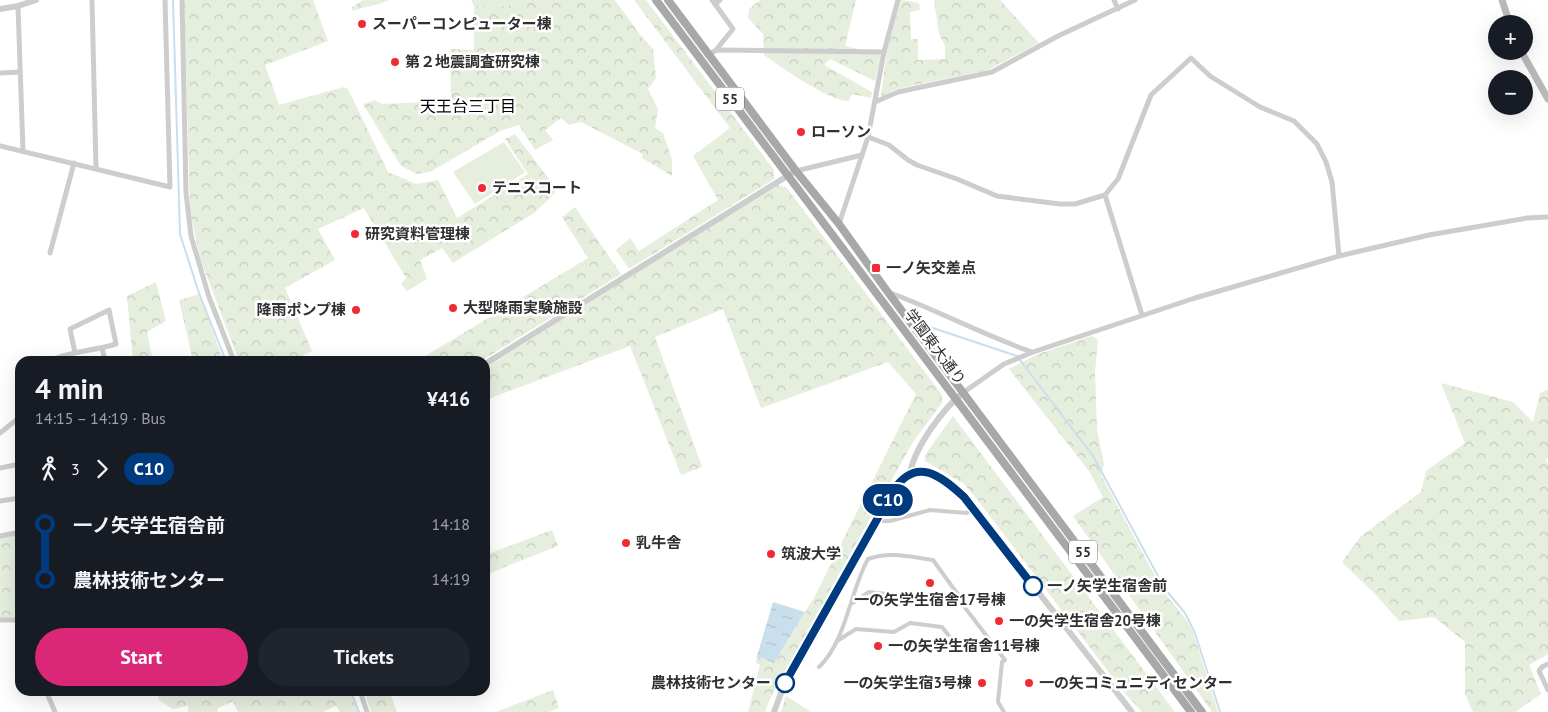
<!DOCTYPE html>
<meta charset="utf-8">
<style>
:root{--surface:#171b24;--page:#20242c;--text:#f1f3f6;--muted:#9ea1a6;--accent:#db2777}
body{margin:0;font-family:"PT Sans","Noto Sans JP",sans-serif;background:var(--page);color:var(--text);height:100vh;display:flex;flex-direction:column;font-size:19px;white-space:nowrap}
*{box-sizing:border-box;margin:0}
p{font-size:16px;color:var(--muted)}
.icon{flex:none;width:28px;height:28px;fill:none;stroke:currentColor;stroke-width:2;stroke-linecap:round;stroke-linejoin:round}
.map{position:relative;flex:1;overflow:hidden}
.side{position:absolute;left:15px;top:356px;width:475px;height:340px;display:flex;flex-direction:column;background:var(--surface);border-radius:15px;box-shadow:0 5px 20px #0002}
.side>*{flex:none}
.badge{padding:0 10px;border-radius:16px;font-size:18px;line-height:32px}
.fabs{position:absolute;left:1488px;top:15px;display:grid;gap:10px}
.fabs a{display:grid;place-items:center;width:45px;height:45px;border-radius:50%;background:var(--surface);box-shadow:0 5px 20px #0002;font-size:25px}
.map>.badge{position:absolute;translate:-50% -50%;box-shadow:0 0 0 2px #fff}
.legs{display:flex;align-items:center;gap:8px;height:55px;padding:0 20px;font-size:16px}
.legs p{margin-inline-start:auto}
.overview{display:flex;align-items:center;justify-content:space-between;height:85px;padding:0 20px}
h1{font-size:28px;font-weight:600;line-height:38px}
.button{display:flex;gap:10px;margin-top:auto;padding:10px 20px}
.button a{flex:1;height:58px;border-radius:30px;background:var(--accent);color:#fff;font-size:20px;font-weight:600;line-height:58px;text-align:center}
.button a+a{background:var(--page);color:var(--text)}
ul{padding:0 20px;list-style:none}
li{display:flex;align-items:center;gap:18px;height:55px;font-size:19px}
li i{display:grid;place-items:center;width:8px;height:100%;margin:0 6px;background:currentColor}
li i::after{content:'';width:12px;height:12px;margin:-6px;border:4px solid;border-radius:50%;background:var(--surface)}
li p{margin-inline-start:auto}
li:first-child i{background:linear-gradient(#0000 50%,currentColor 0)}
li:last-child i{background:linear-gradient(currentColor 50%,#0000 0)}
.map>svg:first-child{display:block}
</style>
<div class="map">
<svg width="1548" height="712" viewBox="0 0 1548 712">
<defs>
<pattern id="forest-crowns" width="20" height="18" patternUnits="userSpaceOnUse" patternTransform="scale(1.25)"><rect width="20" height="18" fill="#e6eede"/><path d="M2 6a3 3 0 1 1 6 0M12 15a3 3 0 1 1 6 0" fill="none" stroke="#c6ccbf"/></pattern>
<pattern id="water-ripples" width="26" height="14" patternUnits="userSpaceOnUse" patternTransform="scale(1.25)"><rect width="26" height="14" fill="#c9dfee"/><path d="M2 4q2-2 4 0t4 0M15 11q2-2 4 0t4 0" fill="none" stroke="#adc0cc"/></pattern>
</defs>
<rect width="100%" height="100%" fill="#fff"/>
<g fill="url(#forest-crowns)">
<path d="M184,0H313L328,41L265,65L279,105L344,87L348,89L388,172L416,184L438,180L457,218L528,174L505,139L515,134L555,187V193L534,213L453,263L442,248L420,260L427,279L407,291L401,284L406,278L364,208L318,229L335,260L285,288L312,351L292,361H239L200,258L190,211Z"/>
<path d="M363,0H389C377,6 364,6 353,11L351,8Z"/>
<path d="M537,0H615L641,36L653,49L656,78L648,89L658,109L655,128L663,133L672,159V176L642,158L643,154L581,122L569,125L561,118L545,130L553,140L535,150L519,125L500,131L430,172L417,174L401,166L363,104L375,100L382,104L451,101L450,49L474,50V6C496,7 515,5 537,0Z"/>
<path d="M634,0H646L774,170V179L629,269L616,250L630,238L639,251L718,200L693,156L730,128Z"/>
<path d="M760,0H856L845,46L881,55L875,81L830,59L824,65L872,92L871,98L852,94L849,101C829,102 782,67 764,55L763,34L748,18L749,9Z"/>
<path d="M901,0L919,3L920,10L910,12L911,39H918V60L945,59V46L939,34L934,0H1000L1039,43L988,70L910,86L894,90L884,96H881L887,51Z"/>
<path d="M778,185L787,188L942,395V403L913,442L786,669L769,701L765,712H748L760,665L756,663L757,656L774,663L815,596L916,394L888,362L761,408L723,309L655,337L702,467L681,475L630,346L485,400V368Z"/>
<path d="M575,207L621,274L481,361H417L588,258L562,217Z"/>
<path d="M156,282L166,321L147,332L153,361H133L127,296Z"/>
<path d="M200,294L223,361H193L179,300Z"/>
<path d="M1092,336L1098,340L1095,372L1097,430L1104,464L1101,475L1163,591L1185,618L1193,632L1218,712H1212L1073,516L1103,497L1089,471L1009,369L1038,354Z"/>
<path d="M1441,383L1513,402L1533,422L1540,393L1548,389V458L1546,460L1548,465V654L1529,665L1541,694L1515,712H1473L1465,694V642L1434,617L1399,621L1375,594L1342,562L1360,537L1421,492L1426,471L1465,443Z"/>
<path d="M953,416L1175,712H1142L1123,691L977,499L964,484L925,461V455Z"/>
<path d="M552,530L558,546L485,575V555Z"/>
<path d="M20,534V617L0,618V538Z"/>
<path d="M553,690L559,708L549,712H496Z"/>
<path d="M157,691H351L358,712H340L336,706L323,712H238L233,701L218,708L217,712H188V706L173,709L159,700Z"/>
<path d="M364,691H389L397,712H371Z"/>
<path d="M786,696L808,710L810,712H781Z"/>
</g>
<g fill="#e6eede">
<path d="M471,0H537C515,5 496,7 474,6Z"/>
<path d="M504,142L525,172L475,204L453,172Z"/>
</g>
<path fill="url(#water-ripples)" d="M773,602L805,612L774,663L757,656Z"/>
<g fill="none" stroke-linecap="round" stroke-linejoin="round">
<g stroke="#c9dfee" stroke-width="2">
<path d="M173,0L180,234L199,293L226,361"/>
<path d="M930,327L1017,356L1093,456L1165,589L1185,613L1195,633L1220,712"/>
<path d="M351,691L359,712"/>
</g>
<g stroke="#cdcdcd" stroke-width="4">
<path d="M883,521H890L930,510L966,513L975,510"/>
<path d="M851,604L869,592L957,602L963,605"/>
<path d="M837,641L856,629L894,632L910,623L942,627L953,641L986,645L991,641"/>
<path d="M819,667C846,642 850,591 868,559C890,551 911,557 933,560L959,596L963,605L1005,660L1002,662L998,702L1004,712"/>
</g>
<g stroke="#cdcdcd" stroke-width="5">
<path d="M92,0L96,168"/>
<path d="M182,0L186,193L191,236L209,297L234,361"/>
<path d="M712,0L715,4L720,0"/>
<path d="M1114,0L1118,9"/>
<path d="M715,4L733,29L716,50"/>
<path d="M18,6L23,151"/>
<path d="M709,55L716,50L884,52"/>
<path d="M0,73L20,72"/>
<path d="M875,102L898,92L992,72L1058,36L1135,0"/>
<path d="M868,137L889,145L908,160L917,165L957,179L997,196L1060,204H1075L1105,195L1118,179L1151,95L1191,58L1210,76L1260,107L1294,121L1317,144L1326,162L1332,182L1339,256"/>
<path d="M0,146L170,187L165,0"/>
<path d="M796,171L862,155"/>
<path d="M1105,195L1142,315"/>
<path d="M839,224L868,137L884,52L898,0"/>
<path d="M50,253L74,163"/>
<path d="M888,292C937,310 983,335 1032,352"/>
<path d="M102,348L105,361"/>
<path d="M49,361C70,351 94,351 116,344L109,310L70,329L75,353"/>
<path d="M964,392L1004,364L1033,352L1195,298L1339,256L1429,235L1527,218L1548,217"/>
<path d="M0,433L20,417"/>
<path d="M0,468L20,464"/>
<path d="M0,501L20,498"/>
<path d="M0,536L20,532"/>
<path d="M0,620H20"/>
<path d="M1548,664L1542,667L1539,671L1548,690"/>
<path d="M46,691L55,712"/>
<path d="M360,691L367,712"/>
</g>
<g stroke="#cdcdcd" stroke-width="6">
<path d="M0,9L18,6L36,0"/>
<path d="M485,364L792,173"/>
<path d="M910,473C931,467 950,484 964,497L1132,712"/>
<path d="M774,712L784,685L893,491L902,479L910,473C915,447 943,408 964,392"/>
</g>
<g stroke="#bababa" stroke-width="7">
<path d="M1502,0L1510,24"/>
<path d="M1521,51L1548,99"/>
</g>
<g stroke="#a8a8a8" stroke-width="8">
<path d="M656,0L1191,712"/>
<path d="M668,0L796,171L839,224L887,291L1202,712"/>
</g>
</g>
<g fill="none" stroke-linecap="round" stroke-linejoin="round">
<defs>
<path id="line-1" d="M785,683L893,491C916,456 940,475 964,497L1033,586"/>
</defs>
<use href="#line-1" stroke="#fff" stroke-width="11"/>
<use href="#line-1" stroke="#003b80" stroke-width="8"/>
</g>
<g fill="#ef2b35" stroke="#fff" stroke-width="2">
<circle cx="362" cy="24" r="5"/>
<circle cx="395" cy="62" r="5"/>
<circle cx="801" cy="132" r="5"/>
<circle cx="482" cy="188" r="5"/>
<circle cx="355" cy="234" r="5"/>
<rect x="871" y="263" width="10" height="10" rx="2.5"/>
<circle cx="453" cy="308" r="5"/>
<circle cx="356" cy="310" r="5"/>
<circle cx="626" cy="543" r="5"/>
<circle cx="771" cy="554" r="5"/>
<circle cx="930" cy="583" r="5"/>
<circle cx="999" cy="621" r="5"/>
<circle cx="878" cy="646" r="5"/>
<circle cx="982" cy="683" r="5"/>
<circle cx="1029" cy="683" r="5"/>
</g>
<g fill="#fff" stroke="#003b80" stroke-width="2.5">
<circle cx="1033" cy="586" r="9"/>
<circle cx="785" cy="683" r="9"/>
</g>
<g text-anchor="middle" stroke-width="5" stroke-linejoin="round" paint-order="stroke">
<g fill="#fff" stroke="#6e6e6e" stroke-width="1">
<rect x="716" y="87.5" width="28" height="23" rx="4"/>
<rect x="1069" y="540.5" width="28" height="23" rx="4"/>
</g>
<g font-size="14" font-weight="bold" fill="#303030">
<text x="730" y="104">55</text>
<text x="1083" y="557">55</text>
</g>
<g font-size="15" font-weight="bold" fill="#303030" stroke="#fff" text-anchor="start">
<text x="372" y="29">スーパーコンピューター棟</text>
<text x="405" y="67">第２地震調査研究棟</text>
<text x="811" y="137">ローソン</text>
<text x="492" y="193">テニスコート</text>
<text x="365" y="239">研究資料管理棟</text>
<text x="886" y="273">一ノ矢交差点</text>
<text x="463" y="313">大型降雨実験施設</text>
<text x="346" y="315" text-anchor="end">降雨ポンプ棟</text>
<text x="636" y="548">乳牛舎</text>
<text x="781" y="559">筑波大学</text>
<text x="930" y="605" text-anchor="middle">一の矢学生宿舎17号棟</text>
<text x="1009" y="626">一の矢学生宿舎20号棟</text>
<text x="888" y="651">一の矢学生宿舎11号棟</text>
<text x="972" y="688" text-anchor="end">一の矢学生宿3号棟</text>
<text x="1039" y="688">一の矢コミュニティセンター</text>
</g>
<g font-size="15" fill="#303030" stroke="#fff">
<text transform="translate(935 347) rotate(53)" y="5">学園東大通り</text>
</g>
<g font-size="15" font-weight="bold" fill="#303030" stroke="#fff" text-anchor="start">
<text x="1047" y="591">一ノ矢学生宿舎前</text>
<text x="771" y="688" text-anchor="end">農林技術センター</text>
</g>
<g font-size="16" fill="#000" stroke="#fff">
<text x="468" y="112">天王台三丁目</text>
</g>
</g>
</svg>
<div class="fabs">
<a>+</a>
<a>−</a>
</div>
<b class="badge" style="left:888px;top:500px;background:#003b80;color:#fff">C10</b>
<section class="side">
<div class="overview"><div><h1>4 min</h1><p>14:15 – 14:19 · Bus</p></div><b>¥416</b></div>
<div class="legs"><svg class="icon" aria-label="walk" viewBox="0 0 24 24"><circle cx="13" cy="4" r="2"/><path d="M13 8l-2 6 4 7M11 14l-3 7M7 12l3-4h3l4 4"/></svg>3<svg class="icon" aria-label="forward" viewBox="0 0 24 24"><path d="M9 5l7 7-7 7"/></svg><b class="badge" style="background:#003b80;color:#fff">C10</b></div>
<ul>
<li><i style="color:#003b80"></i><b>一ノ矢学生宿舎前</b><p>14:18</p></li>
<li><i style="color:#003b80"></i><b>農林技術センター</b><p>14:19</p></li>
</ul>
<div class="button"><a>Start</a><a>Tickets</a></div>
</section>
</div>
